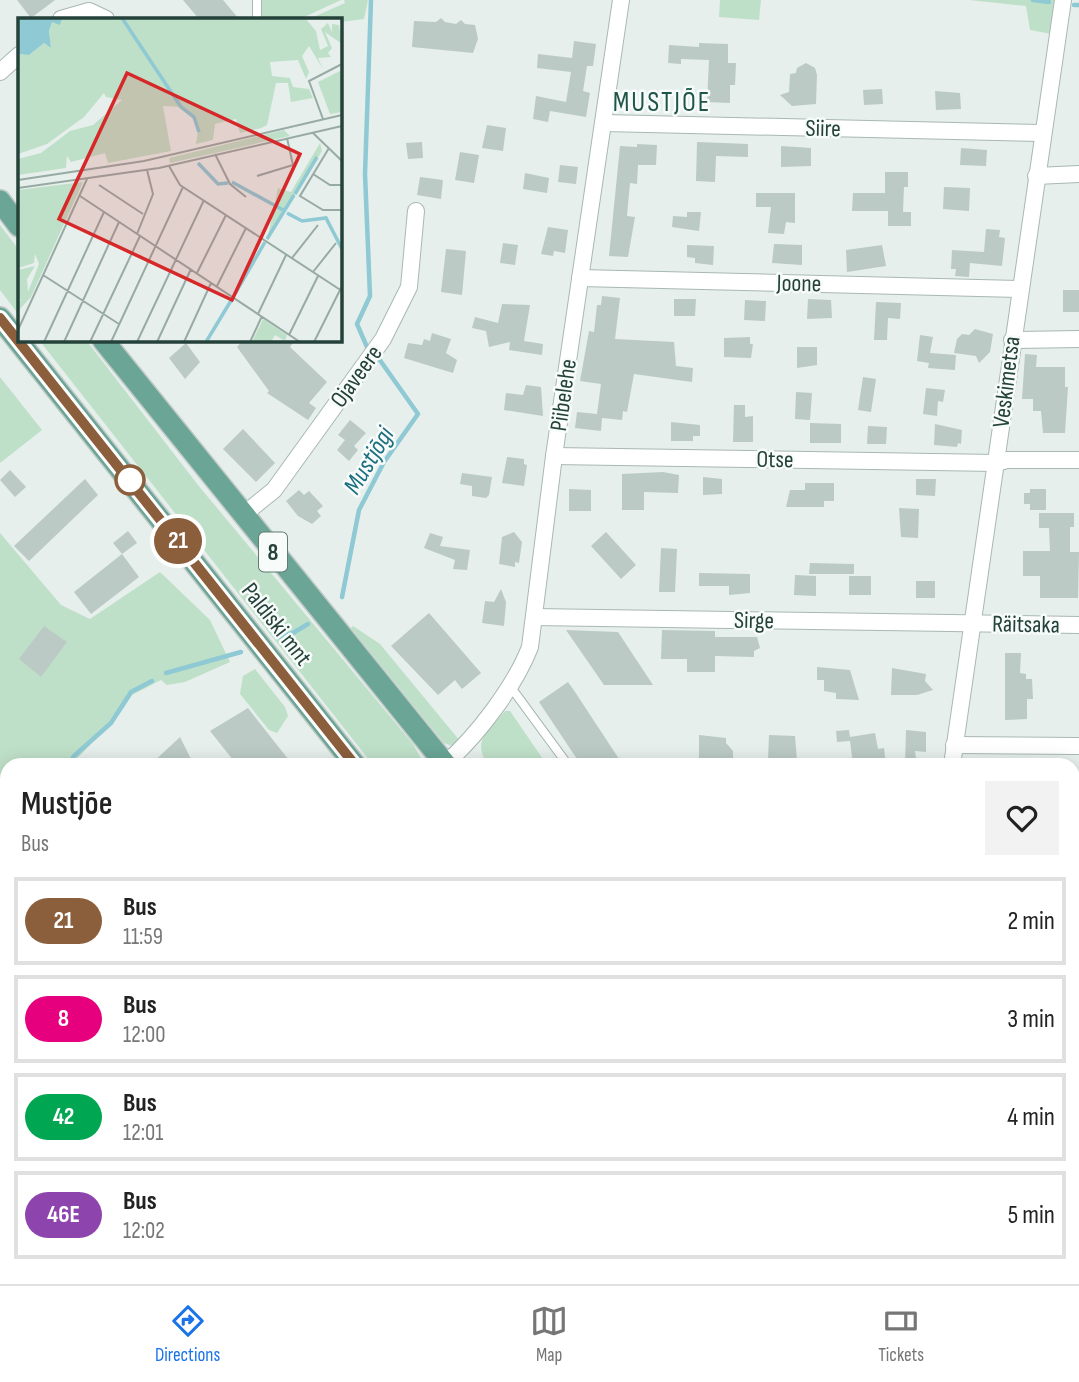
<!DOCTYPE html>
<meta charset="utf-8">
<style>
:root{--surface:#fff;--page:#f2f2f2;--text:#222;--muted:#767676;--line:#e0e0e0;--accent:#1a73e8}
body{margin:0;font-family:"Sofia Sans Condensed",sans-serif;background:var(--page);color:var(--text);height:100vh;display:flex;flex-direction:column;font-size:26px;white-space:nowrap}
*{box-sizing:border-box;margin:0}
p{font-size:23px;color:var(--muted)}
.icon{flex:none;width:38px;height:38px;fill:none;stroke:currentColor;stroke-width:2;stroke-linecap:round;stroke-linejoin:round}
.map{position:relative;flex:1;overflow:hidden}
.details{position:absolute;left:0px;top:758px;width:1080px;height:527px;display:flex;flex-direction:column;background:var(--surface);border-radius:21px 21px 0 0;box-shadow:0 4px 18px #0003}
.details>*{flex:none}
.badge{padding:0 14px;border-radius:23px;font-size:24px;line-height:46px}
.map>.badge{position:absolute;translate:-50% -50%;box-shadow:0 0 0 4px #fff}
.round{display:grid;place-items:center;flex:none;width:74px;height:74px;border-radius:0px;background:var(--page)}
.head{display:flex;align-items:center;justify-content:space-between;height:119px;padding:0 21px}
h1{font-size:33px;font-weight:600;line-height:52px}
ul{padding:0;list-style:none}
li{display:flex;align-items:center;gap:21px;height:88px;margin:0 14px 10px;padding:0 7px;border:4px solid var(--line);border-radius:0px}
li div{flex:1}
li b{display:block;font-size:26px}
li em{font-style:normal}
li .badge{min-width:77px;font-weight:700;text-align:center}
.tabs{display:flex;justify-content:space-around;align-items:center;height:98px;border-top:2px solid var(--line);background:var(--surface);font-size:19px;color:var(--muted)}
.tabs a{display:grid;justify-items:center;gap:4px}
.tabs .active{color:var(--accent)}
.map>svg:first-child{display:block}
</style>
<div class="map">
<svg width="1079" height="1284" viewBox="0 0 1079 1284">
<rect width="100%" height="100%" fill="#e6efeb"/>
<g fill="#bfe0c8">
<path d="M261,0H341L300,19H260Z"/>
<path d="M344,0H368L364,19L340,22V19H309L345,3Z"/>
<path d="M720,0H761L759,20L719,17Z"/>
<path d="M969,0H1058L1052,34L1030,30L1026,6Z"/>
<path d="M0,225L19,250V315L0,290Z"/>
<path d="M39,340H86L198,485L413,744L425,765H373Z"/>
<path d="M0,377L42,430L0,463Z"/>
<path d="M0,533L61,605L90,619L160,572L210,620L230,662L185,682L167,685L161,680L132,695L121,712L71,765H7V1278H186L188,1284H0Z"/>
<path d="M353,626L380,644L460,741L452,746L444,743L351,628Z"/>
<path d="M255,669L285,707L288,716L277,733L269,730L240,694L243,676Z"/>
<path d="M505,711H510L547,765H488C471,740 489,731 505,711Z"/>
<path d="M1073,1242H1079V1284H868L869,1278H1073Z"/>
<path d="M241,1278H617L622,1284H251Z"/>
</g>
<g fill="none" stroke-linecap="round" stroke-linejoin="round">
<g stroke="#8ec9d4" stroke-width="4.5">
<path d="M1033,0L1049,2"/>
<path d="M1074,5H1079"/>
<path d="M367,347L357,324L370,296L365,174L371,0"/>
<path d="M342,597L359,510L384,462L418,414L377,356"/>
<path d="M278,637L293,633L308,624"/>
<path d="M166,673L241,652"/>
<path d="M68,765L74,756L111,723L131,692L152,681"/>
<path d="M0,937L7,918"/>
</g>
</g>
<g fill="#bbcac4">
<path d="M17,0H55L31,18Z"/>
<path d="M183,0H223L239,19H199Z"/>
<path d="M441,18L445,22L456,24L461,20L465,24L475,25L478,39L473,53L412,47L414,21L436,22Z"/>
<path d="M574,41L596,44L593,66H587L583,91L590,93L586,117L550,111L548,122L533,119L536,96L566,102L571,72L537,68L538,54L572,58Z"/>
<path d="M699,43L728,44V63H736L735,85H730V103L707,102L709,60L681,59V64L668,63L669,45L699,47Z"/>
<path d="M806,63L815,68L817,75L816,104L792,106L780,95L789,92L790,74L796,73L797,68Z"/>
<path d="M882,89L883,104L864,105L863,90Z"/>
<path d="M935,91L960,93L961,109L936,110Z"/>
<path d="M487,125L506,128L503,151L482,148Z"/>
<path d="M422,142L423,158L408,159L406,143Z"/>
<path d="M697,142L748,144V157L716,156L715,182L696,181Z"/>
<path d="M637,144L657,145L656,165H638L637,184L630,183L627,216L635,217L628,257L609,256L620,146L637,147Z"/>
<path d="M781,146L811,148V166L781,167Z"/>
<path d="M961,148L987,150L986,166L960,165Z"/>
<path d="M460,152L479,155L474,183L455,180Z"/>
<path d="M560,165L578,167L576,184L558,182Z"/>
<path d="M885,172H908V187H904L903,212H911V226H888V211H852L853,193H885Z"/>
<path d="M525,173L549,178L547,193L523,189Z"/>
<path d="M420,177L443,180L441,199L417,195Z"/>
<path d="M944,187L970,188L969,211L943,209Z"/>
<path d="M756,193H795V223L786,222L784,234L768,233L771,207H756Z"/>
<path d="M687,212H701L699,231L672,227L673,216L687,217Z"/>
<path d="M548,227L568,230L565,253L554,251L553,256L541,254Z"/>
<path d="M986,229L1000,230L999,237L1005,238L1002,266L970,263L969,277L955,276L956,269H951L952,250L984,252Z"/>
<path d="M503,243L518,245L515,265L500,263Z"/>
<path d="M774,244L802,245V265L772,263Z"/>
<path d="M687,245L714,246L713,265L695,263V258L687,257Z"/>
<path d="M882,245L886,266L847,272L846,250Z"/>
<path d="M446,249L466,251L462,295L441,292Z"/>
<rect x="1063" y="290" width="16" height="22"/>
<path d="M602,296L620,298L615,339L674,342L676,366L693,368L692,382L634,374L627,412L623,411L622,420L602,418L601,431L575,428L577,412L597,414L601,384L580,381L589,331L594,332L597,305H601Z"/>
<path d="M674,299H696L695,316H674Z"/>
<path d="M808,299L831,300L832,318L807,319Z"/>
<path d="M745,300L766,301L765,321L744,320Z"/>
<path d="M876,302L901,303L900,319L888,318L887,340H874Z"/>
<path d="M502,304L530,305L524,341L543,344L542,355L509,350L510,342L489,347L486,331L472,328L475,317L498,323Z"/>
<path d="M975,329L993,334L990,352L979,363L976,356L954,353L957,339L962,334L969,335Z"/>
<path d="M432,333L451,339L446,353L457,360L453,373L404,358L408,343L422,345L424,339L430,341Z"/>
<path d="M920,335L933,337L930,353L956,355L955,370L928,368L929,363L917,361Z"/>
<path d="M750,337V344H753L751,358L724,357V338Z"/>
<path d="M243,340L260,343L264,340H295L290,347L327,382L309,403L316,408L308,420L267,393L269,391L237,347Z"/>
<path d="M186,343L200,362L185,379L169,358Z"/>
<path d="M797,347H817V365L797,368Z"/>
<path d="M1025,354L1037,355L1036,367H1065V387H1068L1065,433H1043L1041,411H1033V399H1022Z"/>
<path d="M863,377L876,379L871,412L858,410Z"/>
<path d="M526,385L541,387L543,416L504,410L506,393L523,395Z"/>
<path d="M926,388L945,390L943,402L938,401L937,416L923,414Z"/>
<path d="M796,392L812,393L810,420L795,419Z"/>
<path d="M734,405H745V417L753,416V442H733Z"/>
<path d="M350,420L366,433L354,446L358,450L349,461L337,450L345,440L338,435Z"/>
<path d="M671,422L700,425V436H693V441H671Z"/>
<path d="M810,423L841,424V443H810Z"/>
<path d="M935,424L962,430L961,444L958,443L957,447L934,445Z"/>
<path d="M868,426L887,427L886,444H867Z"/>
<path d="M243,429L275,463L256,482L223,449Z"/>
<path d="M507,457L524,459V464L527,465L524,486L502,483Z"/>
<path d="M10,470L26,487L15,497L0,480Z"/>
<path d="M663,472L679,475L678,493L644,492V510H622V474Z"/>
<path d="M462,473L492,477L489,495L486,498L472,496V486L460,484Z"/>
<path d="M703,477L722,479V494L703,495Z"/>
<path d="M85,479L98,495L29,561L14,546Z"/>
<path d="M916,479H936L935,496L916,495Z"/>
<path d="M805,483H834V501H824V507H786L790,490H805Z"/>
<path d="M569,489L591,490V511H569Z"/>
<path d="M1030,489H1046V510H1030V504H1024V493H1030Z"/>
<path d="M299,490L304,495L309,491L323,506L317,511L321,516L312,524L298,516L286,501Z"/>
<path d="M899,508L919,509L918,538L901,537Z"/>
<path d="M1039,513H1074V527H1070V552H1079L1078,598H1040V576H1023V551H1050L1049,528H1039Z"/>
<path d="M128,531L137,543L122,554L113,543Z"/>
<path d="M514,532L522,542L519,563L515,562V567L499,564L502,537Z"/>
<path d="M606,532L636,565L621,579L591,546Z"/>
<path d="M430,533L443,537L440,546L470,550L467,570L453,569L455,560L424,548Z"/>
<path d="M661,548L677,549L675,592H659Z"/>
<path d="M122,554L139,577L91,614L74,592Z"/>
<path d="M810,563L854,564V574H809Z"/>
<path d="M699,573L750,574V593L729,595V586H699Z"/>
<path d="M795,575L816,576V596L794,595Z"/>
<rect x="849" y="576" width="22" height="19"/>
<rect x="916" y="581" width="19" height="17"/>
<path d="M501,589L506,602L504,626L482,623L485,601L494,602Z"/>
<path d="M429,613L481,673L462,689L455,680L438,695L391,646Z"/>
<path d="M44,626L67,642L41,677L19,659Z"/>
<path d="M566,630L618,632L653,685H604Z"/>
<path d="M662,630L715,631V637H757L760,648L754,651V657L715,656V672H687V659H661Z"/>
<path d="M1005,653H1021L1020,673L1026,674V679H1032L1033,699H1027V719L1005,720Z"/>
<path d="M817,667L850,670L859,700L836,699V693L824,691V680H817Z"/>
<path d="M892,668L926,674L925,681L933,690L917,695H891Z"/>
<path d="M568,682L575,692L623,765H581L539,702Z"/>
<path d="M248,708L277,745L293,765H237L210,731Z"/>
<path d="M849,730L850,737L875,733L878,749L884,748L886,765H853L850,741L837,742L836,731Z"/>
<path d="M906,730L926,732V752L915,751L917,765H905Z"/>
<path d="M699,735L726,738V743L733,751V763L699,760Z"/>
<path d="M769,735L795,736L797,761L768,760Z"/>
<path d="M180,737L194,765H150Z"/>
</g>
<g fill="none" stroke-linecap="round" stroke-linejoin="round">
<defs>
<g id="service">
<path d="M257,19V0"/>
<path d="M510,686L568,765"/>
</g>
<g id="minor">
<path d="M61,19L89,11L106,19"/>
<path d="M0,72L19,55"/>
<path d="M604,123L1042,133"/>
<path d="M1036,176L1079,174"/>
<path d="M580,278L1019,289"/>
<path d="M1012,340L1079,339"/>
<path d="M554,456L996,463L1007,460H1079"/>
<path d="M243,515L274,490L383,339L409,287L416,211"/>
<path d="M534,617L1079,625"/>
<path d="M954,745L1079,746"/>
<path d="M445,764C477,736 515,686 530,647L554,456L621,0"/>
<path d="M952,765L1063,0"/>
<path d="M1073,913H1079"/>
<path d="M1073,1034H1079"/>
<path d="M1073,1225H1079"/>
</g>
<g id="primary">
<path d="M0,201L19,226"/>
<path d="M0,318L355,765"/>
<path d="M103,340L446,765"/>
<path d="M727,1278L731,1284"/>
<path d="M788,1278L792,1284"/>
</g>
</defs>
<use href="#service" stroke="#a8b8b2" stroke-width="10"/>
<use href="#minor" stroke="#a8b8b2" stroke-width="18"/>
<use href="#primary" stroke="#c2cac8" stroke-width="24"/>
<use href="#service" stroke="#fff" stroke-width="8"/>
<use href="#minor" stroke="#fff" stroke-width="16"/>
<use href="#primary" stroke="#6aa596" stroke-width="21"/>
</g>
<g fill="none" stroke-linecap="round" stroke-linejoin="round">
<defs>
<path id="line" d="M0,318L355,765"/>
</defs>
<use href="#line" stroke="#fff" stroke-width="16"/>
<use href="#line" stroke="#8b5e3c" stroke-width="10"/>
</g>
<circle fill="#fff" stroke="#8b5e3c" stroke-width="3.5" cx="130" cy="480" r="14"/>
<g text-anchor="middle" stroke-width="5" stroke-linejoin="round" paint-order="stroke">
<rect fill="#f7fbf9" stroke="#637a73" stroke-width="2" x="259" y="532.5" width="28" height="39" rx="5"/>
<g font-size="23" font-weight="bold" fill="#24423a">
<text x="273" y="560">8</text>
</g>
<g font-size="24" fill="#24423a" stroke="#f7fbf9">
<text transform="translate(823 128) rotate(1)" y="8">Siire</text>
<text transform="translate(799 283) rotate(1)" y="8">Joone</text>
<text transform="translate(356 376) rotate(-54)" y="8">Ojaveere</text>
<text transform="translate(1006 382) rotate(-83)" y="8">Veskimetsa</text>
<text transform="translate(563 395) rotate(-82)" y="8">Piibelehe</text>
<text transform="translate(775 459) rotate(1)" y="8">Otse</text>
<text transform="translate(754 620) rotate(1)" y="8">Sirge</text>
<text transform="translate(277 624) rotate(52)" y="8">Paldiski mnt</text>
<text transform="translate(1026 624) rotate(1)" y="8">Räitsaka</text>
</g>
<g font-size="26" font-style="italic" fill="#1c6f80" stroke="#f7fbf9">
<text transform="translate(368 460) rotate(-59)" y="9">Mustjõgi</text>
</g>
<g font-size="28" letter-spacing="2" fill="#1f5548" stroke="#f7fbf9">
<text x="662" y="111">MUSTJÕE</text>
</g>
</g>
<g transform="translate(18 18)">
<rect width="324" height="324" fill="#e6efeb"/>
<path d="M44,0H287L298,13L302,32L310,28L303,11L310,5L314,14V6L321,7L324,26L307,14L314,30L310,35L313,39L300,40L305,51L291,28L284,38L291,54L288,61L280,42L252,44L254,58L272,60L275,69L291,71L295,80L273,84L270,65H258L249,107L243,110L222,115L218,101L197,106L195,122L178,126L180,112L174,97L163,89L145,88L153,133L90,145L87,135L53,144L49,138L48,150L0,157V141L23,135L52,113L75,107L104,82L88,79L86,75L66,99L29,126L0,136V36L11,37L26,25L33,30L31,13L34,4ZM324,52V94L312,96L300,64ZM266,112L272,118L152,145L151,140ZM302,125L304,133L249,223L260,170L273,174ZM65,164L13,279L1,292L0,303V282L5,283L0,281V252L17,248L9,261L10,274L21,246L17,236L16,245L0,250V172ZM245,301L269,317L267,323L257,317L253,324H234Z" fill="#bfe0c8"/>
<path d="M0,0H44L42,7L34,4L31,13L33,30L26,25L11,37L0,36Z" fill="#8ec9d4"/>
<path fill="none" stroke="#8ec9d4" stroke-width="3.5" d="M104,0L163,89L176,99L181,114M180,145L200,166L210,165M214,164L267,193M277,176L299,139M269,195L284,203L308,200L324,231M249,221L276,177M217,276L247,224M188,324L214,281"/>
<path fill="none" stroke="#98aaa4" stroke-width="2" d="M305,101L291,63L324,46M295,115L324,143M311,130L282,178L305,192H324M197,136L212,166L228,179M151,148L162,167L324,273M245,156L239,158L275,147L269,120M295,156L312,167H324M0,162L126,143L324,97M81,167L125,196M0,170L141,150L324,108M62,178L282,324M119,216L135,176L129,152M274,240L300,207M295,254L318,225M179,255L208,197M25,257L101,306M199,268L228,210M240,296L268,237M0,312L69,161M271,317L300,258M26,324L86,194M46,324L101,204M72,324L122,218M93,324L165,169M119,324L186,182M139,324L173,251M166,324L193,265M232,324L244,298M296,324L324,268"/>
<path fill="#d62828" fill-opacity="0.15" stroke="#d62828" stroke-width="3.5" d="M109,55L282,136L214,282L41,201Z"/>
<rect width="324" height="324" fill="none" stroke="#24423a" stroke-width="3.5"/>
</g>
</svg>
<b class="badge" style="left:178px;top:541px;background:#8b5e3c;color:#fff">21</b>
<section class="details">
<div class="head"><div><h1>Mustjõe</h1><p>Bus</p></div><a class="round"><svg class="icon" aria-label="heart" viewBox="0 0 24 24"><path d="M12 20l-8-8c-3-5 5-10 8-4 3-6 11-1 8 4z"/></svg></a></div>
<ul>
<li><span class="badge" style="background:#8b5e3c;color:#fff">21</span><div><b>Bus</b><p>11:59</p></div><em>2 min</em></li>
<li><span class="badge" style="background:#e6007e;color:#fff">8</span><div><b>Bus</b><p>12:00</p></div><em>3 min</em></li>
<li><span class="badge" style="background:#00a651;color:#fff">42</span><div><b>Bus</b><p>12:01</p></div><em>4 min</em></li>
<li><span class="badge" style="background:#8e44ad;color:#fff">46E</span><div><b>Bus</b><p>12:02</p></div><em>5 min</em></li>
</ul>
</section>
</div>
<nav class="tabs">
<a class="active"><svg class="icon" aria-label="directions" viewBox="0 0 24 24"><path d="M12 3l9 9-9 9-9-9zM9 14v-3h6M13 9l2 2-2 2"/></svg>Directions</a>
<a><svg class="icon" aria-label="map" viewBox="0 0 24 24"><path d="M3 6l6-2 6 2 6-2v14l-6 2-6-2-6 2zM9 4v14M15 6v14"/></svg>Map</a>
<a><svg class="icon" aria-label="tickets" viewBox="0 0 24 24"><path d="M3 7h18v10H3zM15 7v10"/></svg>Tickets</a>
</nav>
